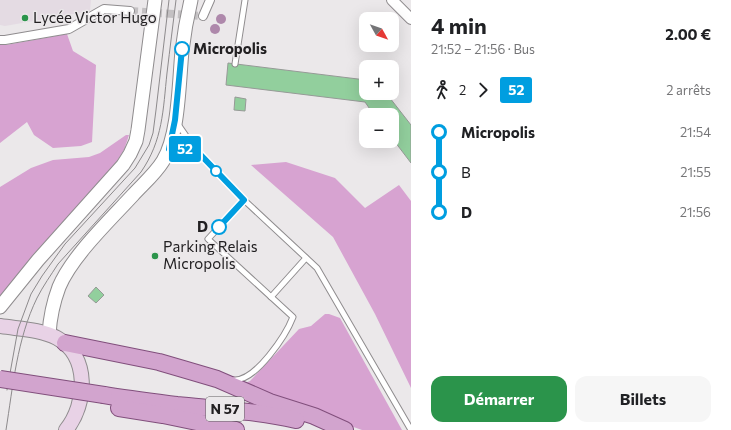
<!DOCTYPE html>
<html lang="fr">
<meta charset="utf-8">
<style>
:root{--surface:#fff;--page:#f6f6f6;--text:#202124;--muted:#757577;--accent:#2b944b}
body{margin:0;font-family:Commissioner,sans-serif;background:var(--page);color:var(--text);height:100vh;display:flex;flex-direction:column;font-size:15px;white-space:nowrap}
*{box-sizing:border-box;margin:0}
p{font-size:13px;color:var(--muted)}
.icon{flex:none;width:22px;height:22px;fill:none;stroke:currentColor;stroke-width:2;stroke-linecap:round;stroke-linejoin:round}
.map{position:relative;flex:1;overflow:hidden}
.panel{display:flex;flex-direction:column;background:var(--surface);width:320px}
.panel>*{flex:none}
.badge{padding:0 8px;border-radius:3px;font-size:14px;line-height:26px}
.needle{width:26px;rotate:130deg}
.controls{position:absolute;left:359px;top:12px;display:grid;gap:8px}
.controls a{display:grid;place-items:center;width:40px;height:40px;border-radius:8px;background:var(--surface);box-shadow:0 4px 16px #0002;font-size:20px}
.map>.badge{position:absolute;translate:-50% -50%;box-shadow:0 0 0 2px #fff}
.legs{display:flex;align-items:center;gap:6px;height:44px;padding:0 20px;font-size:13px}
.legs p{margin-inline-start:auto}
.summary{display:flex;align-items:center;justify-content:space-between;height:68px;padding:0 20px}
h1{font-size:22px;font-weight:700;line-height:30px}
.cta{display:flex;gap:8px;margin-top:auto;padding:8px 20px}
.cta a{flex:1;height:46px;border-radius:12px;background:var(--accent);color:#fff;font-size:16px;font-weight:700;line-height:46px;text-align:center}
.cta a+a{background:var(--page);color:var(--text)}
ul{padding:0 20px;list-style:none}
li{display:flex;align-items:center;gap:14px;height:40px;font-size:15px}
li i{display:grid;place-items:center;width:6px;height:100%;margin:0 5px;background:currentColor}
li i::after{content:'';width:10px;height:10px;margin:-5px;border:3px solid;border-radius:50%;background:var(--surface)}
li p{margin-inline-start:auto}
li:first-child i{background:linear-gradient(#0000 50%,currentColor 0)}
li:last-child i{background:linear-gradient(currentColor 50%,#0000 0)}
main{display:flex;flex:1;min-height:0}
.map>svg:first-child{display:block}
</style>
<main>
<div class="map">
<svg width="411" height="430" viewBox="0 0 411 430">
<rect width="100%" height="100%" fill="#ebe8ea"/>
<path fill="#e4dbe3" d="M0,0H91L90,11L5,26L0,25Z"/>
<g fill="#d7a3d1">
<path d="M67,34L73,51L96,65L92,142L81,146L53,148L34,135L27,122L0,143V45H6Z"/>
<path d="M126,135H129L124,150L113,167L0,296V187L31,168L53,160L89,157L100,153Z"/>
<path d="M286,162L335,178L365,208L399,185L411,201V388L375,314L333,237L251,165Z"/>
<path d="M325,314H329L340,318L402,430H362L238,386L250,381L299,329L311,326Z"/>
</g>
<g fill="#92cf9d" stroke="#969a97">
<path d="M228,63L366,80V93H386L411,125V163L392,138V115H374L365,102L226,85Z"/>
<path d="M235,97L246,99L245,111L234,110Z"/>
<path d="M96,287L104,295L96,303L88,296Z"/>
</g>
<g fill="none" stroke-linecap="round" stroke-linejoin="round">
<path stroke="#c3c0c2" stroke-width="8" stroke-dasharray="8 4" stroke-linecap="butt" d="M130,11L203,16"/>
<defs>
<g id="service">
<path d="M235,64L245,0"/>
<path d="M177,123L195,149L244,200L317,268L411,430"/>
<path d="M170,149H195"/>
<path d="M271,297L306,258"/>
<path d="M234,380C256,381 286,335 293,317L208,239L244,200"/>
</g>
<g id="pedestrian">
<path d="M203,16L210,0"/>
<path d="M0,40H5L69,29L104,9L130,11"/>
</g>
<path id="minor" d="M392,0L411,19"/>
<g id="tertiary">
<path d="M0,307L38,260L123,165L130,154L136,141L138,130L155,0"/>
<path d="M49,334C50,318 53,303 59,287C72,256 110,220 133,195C143,184 155,174 163,161C179,135 179,81 182,51C184,34 187,17 191,0"/>
</g>
<path id="secondary" d="M0,326C18,329 40,329 57,338C90,356 87,404 66,430"/>
<g id="primary">
<path d="M65,343L159,362L183,369L217,379L270,402L314,416L345,430"/>
<path d="M104,395C128,399 153,402 177,405C217,409 257,411 296,420"/>
<path d="M119,408L163,415L236,430"/>
</g>
</defs>
<use href="#service" stroke="#8f8c8e" stroke-width="7"/>
<use href="#pedestrian" stroke="#8f8c8e" stroke-width="10"/>
<use href="#minor" stroke="#8f8c8e" stroke-width="12"/>
<use href="#tertiary" stroke="#8f8c8e" stroke-width="15"/>
<use href="#secondary" stroke="#8f8c8e" stroke-width="16"/>
<use href="#primary" stroke="#814f7c" stroke-width="18"/>
<use href="#service" stroke="#fff" stroke-width="5"/>
<use href="#pedestrian" stroke="#fff" stroke-width="8"/>
<use href="#minor" stroke="#fff" stroke-width="10"/>
<use href="#tertiary" stroke="#fff" stroke-width="13"/>
<use href="#secondary" stroke="#e8d2e6" stroke-width="14"/>
<use href="#primary" stroke="#d2a4ce" stroke-width="16"/>
<g stroke="#8d8a8c" stroke-width="1">
<path d="M7,390L18,329L31,294L42,276L65,244L135,168L149,145L153,133L156,110L169,0"/>
<path d="M6,430C13,386 17,339 37,298C43,286 51,275 58,264L141,172C163,140 163,110 167,73C170,48 173,24 176,0"/>
</g>
<defs>
<path id="primary-bridge" d="M0,379L104,395"/>
</defs>
<use href="#primary-bridge" stroke="#814f7c" stroke-width="18" stroke-linecap="butt"/>
<use href="#primary-bridge" stroke="#d2a4ce" stroke-width="16"/>
</g>
<g fill="#ae88ab">
<circle cx="221" cy="19" r="5"/>
<circle cx="215" cy="29" r="5"/>
</g>
<g fill="none" stroke-linecap="round" stroke-linejoin="round">
<defs>
<path id="line-1" d="M182,49L175,120L169,149H195L244,200L219,227"/>
</defs>
<use href="#line-1" stroke="#fff" stroke-width="9"/>
<use href="#line-1" stroke="#009ee0" stroke-width="6"/>
</g>
<g fill="#2b944b" stroke="#ebe8ea" stroke-width="1.5">
<circle cx="25" cy="18" r="4"/>
<circle cx="155" cy="256" r="4"/>
</g>
<g fill="#fff" stroke="#009ee0" stroke-width="2">
<circle cx="182" cy="49" r="7"/>
<circle cx="216" cy="171" r="5"/>
<circle cx="219" cy="227" r="7"/>
</g>
<g text-anchor="middle" stroke-width="3" stroke-linejoin="round" paint-order="stroke">
<rect fill="#ebe8ea" stroke="#5e5c5e" stroke-width="1" x="206" y="397" width="38" height="24" rx="3"/>
<g font-size="14" font-weight="bold" fill="#222022">
<text x="225" y="414">N 57</text>
</g>
<g font-size="15" fill="#222022" stroke="#ebe8ea" text-anchor="start">
<text x="33" y="23">Lycée Victor Hugo</text>
<text x="163" y="252">Parking Relais<tspan x="163" dy="17">Micropolis</tspan></text>
</g>
<g font-size="15" font-weight="bold" fill="#222022" stroke="#ebe8ea" text-anchor="start">
<text x="193" y="54">Micropolis</text>
<text x="208" y="232" text-anchor="end">D</text>
</g>
</g>
</svg>
<div class="controls">
<a><svg class="needle" viewBox="-14 -14 28 28"><path d="M0-13l5 13h-10z" fill="#e53935"/><path d="M0 13l5-13h-10z" fill="#757577"/></svg></a>
<a>+</a>
<a>−</a>
</div>
<b class="badge" style="left:185px;top:149px;background:#009ee0;color:#fff">52</b>
</div>
<section class="panel">
<div class="summary"><div><h1>4 min</h1><p>21:52 – 21:56 · Bus</p></div><b>2.00 €</b></div>
<div class="legs"><svg class="icon" aria-label="walk" viewBox="0 0 24 24"><circle cx="13" cy="4" r="2"/><path d="M13 8l-2 6 4 7M11 14l-3 7M7 12l3-4h3l4 4"/></svg>2<svg class="icon" aria-label="forward" viewBox="0 0 24 24"><path d="M9 5l7 7-7 7"/></svg><b class="badge" style="background:#009ee0;color:#fff">52</b><p>2 arrêts</p></div>
<ul>
<li><i style="color:#009ee0"></i><b>Micropolis</b><p>21:54</p></li>
<li><i style="color:#009ee0"></i><span>B</span><p>21:55</p></li>
<li><i style="color:#009ee0"></i><b>D</b><p>21:56</p></li>
</ul>
<div class="cta"><a>Démarrer</a><a>Billets</a></div>
</section>
</main>
